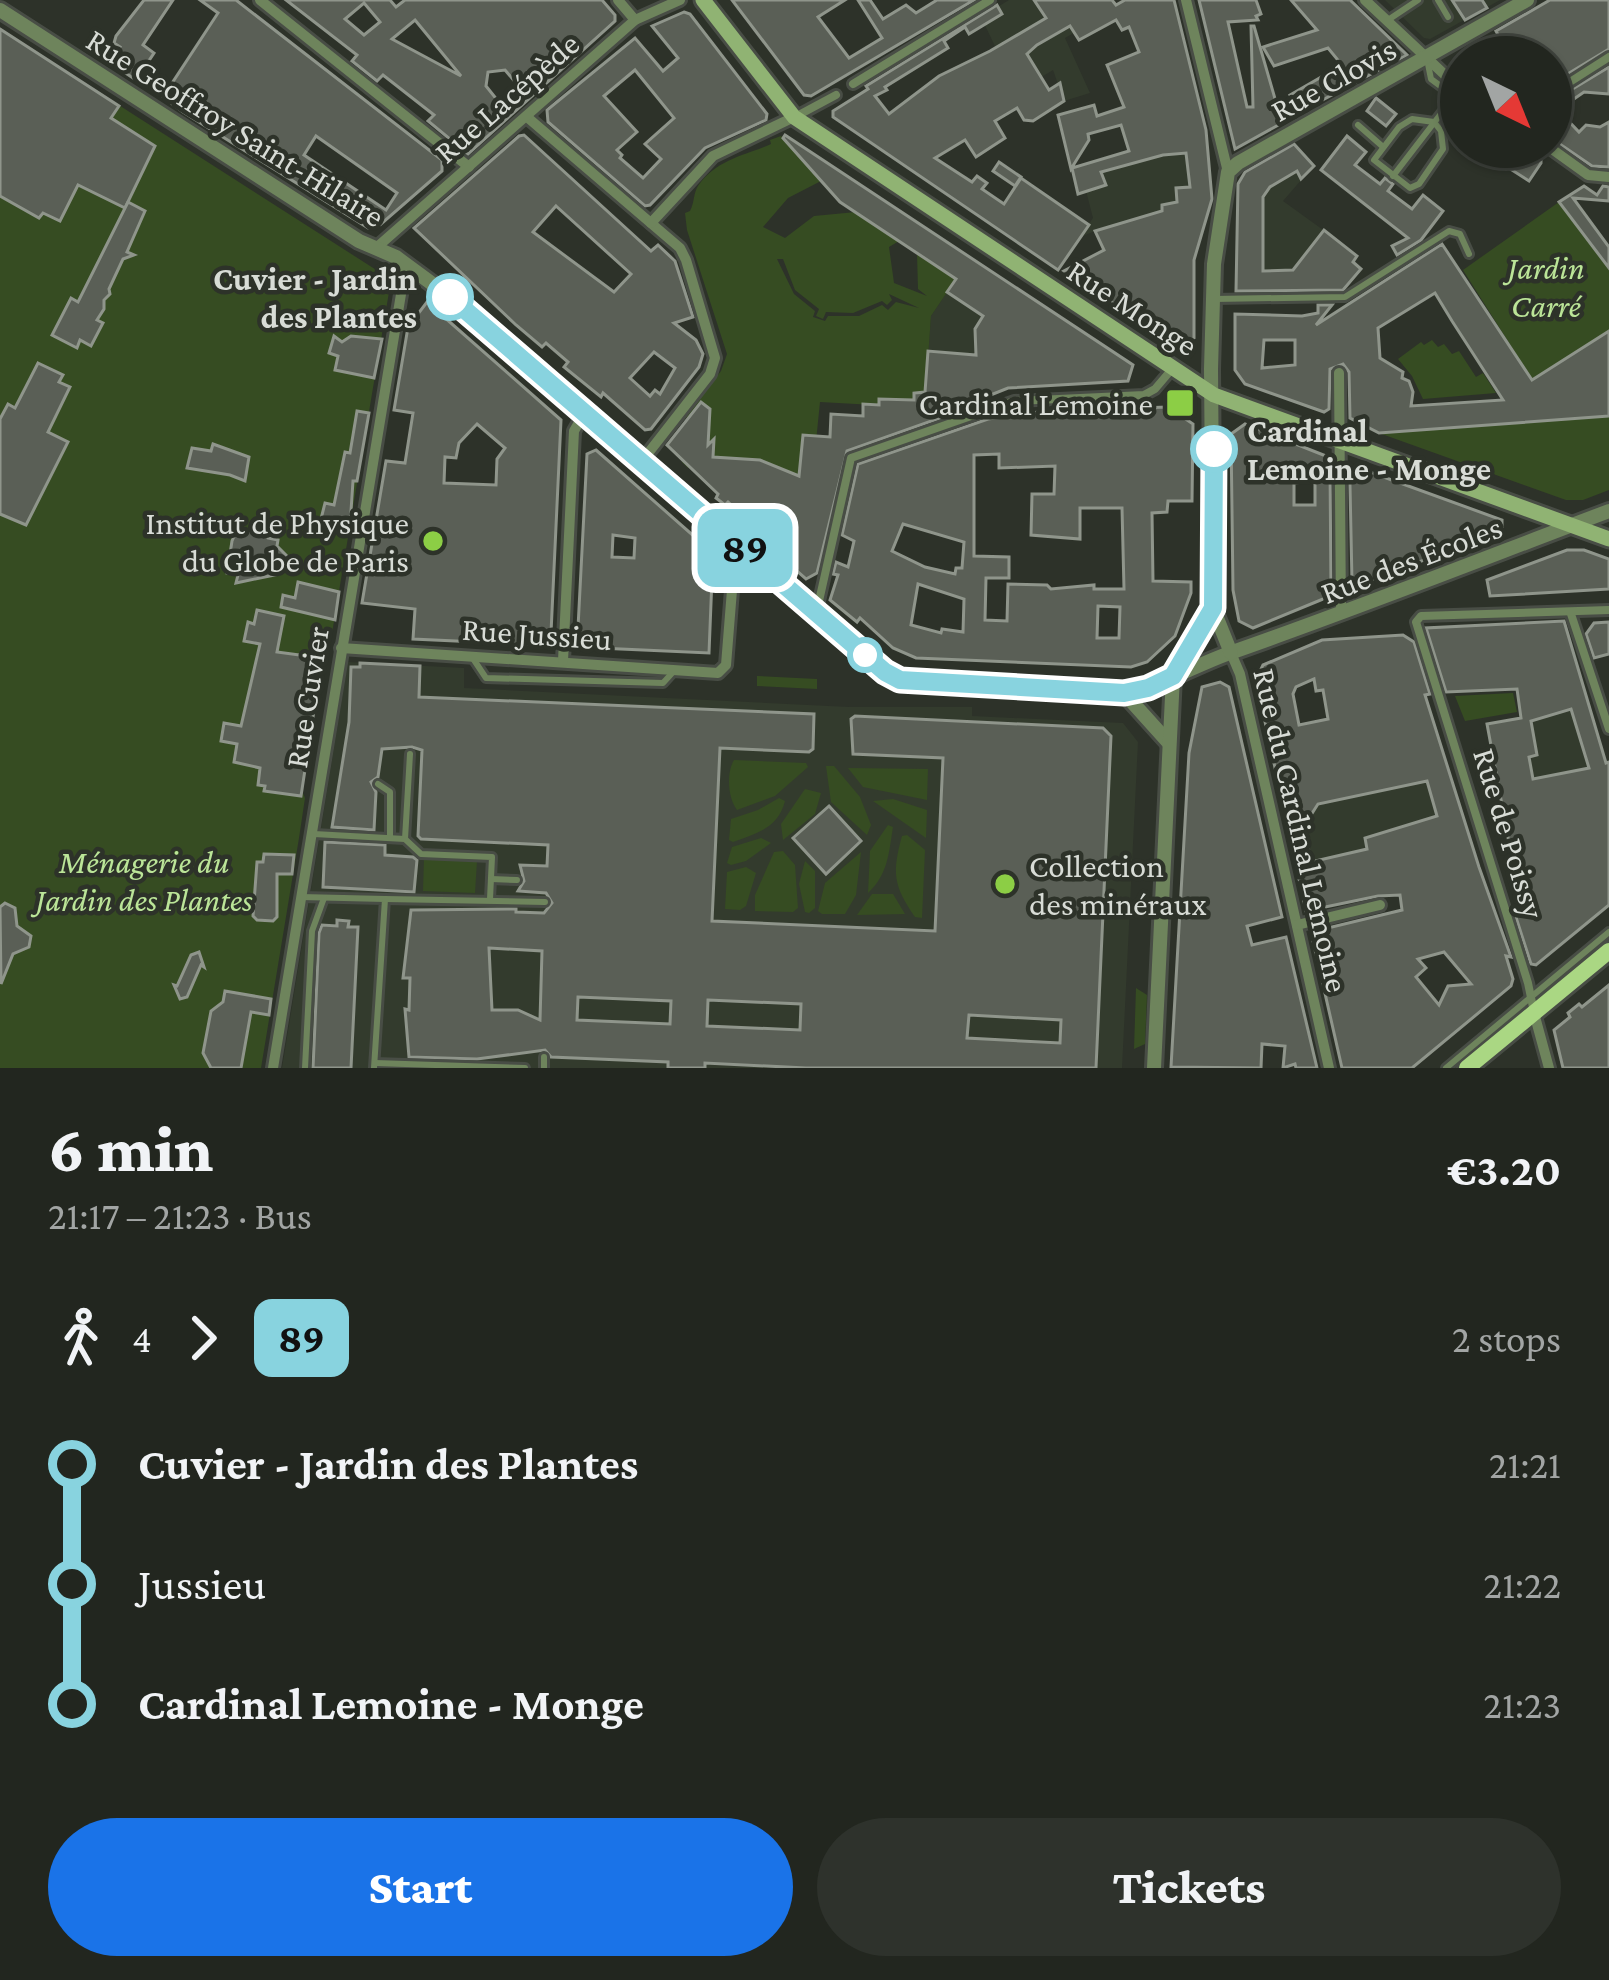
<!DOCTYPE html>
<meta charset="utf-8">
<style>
:root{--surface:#22261f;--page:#2e322c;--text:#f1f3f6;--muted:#a2a5a4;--line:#3f433d;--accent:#1a73e8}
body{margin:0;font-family:"Crimson Pro",serif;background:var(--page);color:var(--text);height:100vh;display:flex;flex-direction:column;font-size:45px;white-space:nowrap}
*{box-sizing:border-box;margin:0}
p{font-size:39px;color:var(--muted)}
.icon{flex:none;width:66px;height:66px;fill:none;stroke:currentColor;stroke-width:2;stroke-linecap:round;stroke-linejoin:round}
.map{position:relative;height:1068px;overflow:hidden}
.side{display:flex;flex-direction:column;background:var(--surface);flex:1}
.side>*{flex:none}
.badge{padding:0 24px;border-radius:18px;font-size:42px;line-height:78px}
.needle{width:78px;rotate:137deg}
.fabs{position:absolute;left:1440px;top:36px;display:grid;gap:24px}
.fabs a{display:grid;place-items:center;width:132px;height:132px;border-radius:50%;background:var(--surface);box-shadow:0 3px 9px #0004,0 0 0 3px var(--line);font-size:60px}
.map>.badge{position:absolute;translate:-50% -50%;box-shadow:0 0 0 6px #fff}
.legs{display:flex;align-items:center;gap:18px;height:132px;padding:0 48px;font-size:39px}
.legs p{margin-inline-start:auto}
.summary{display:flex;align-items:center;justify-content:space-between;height:204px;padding:0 48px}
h1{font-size:66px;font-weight:800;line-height:90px}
.cta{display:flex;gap:24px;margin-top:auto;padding:24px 48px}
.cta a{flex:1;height:138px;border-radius:72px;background:var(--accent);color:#fff;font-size:48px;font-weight:800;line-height:138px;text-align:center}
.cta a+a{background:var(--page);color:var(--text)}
ul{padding:0 48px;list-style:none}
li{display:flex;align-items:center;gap:42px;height:120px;font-size:45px}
li i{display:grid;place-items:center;width:18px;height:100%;margin:0 15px;background:currentColor}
li i::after{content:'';width:30px;height:30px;margin:-15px;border:9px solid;border-radius:50%;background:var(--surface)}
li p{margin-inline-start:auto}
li:first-child i{background:linear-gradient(#0000 50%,currentColor 0)}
li:last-child i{background:linear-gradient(currentColor 50%,#0000 0)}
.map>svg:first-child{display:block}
</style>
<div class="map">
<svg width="1609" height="1068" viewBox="0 0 1609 1068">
<rect width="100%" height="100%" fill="#2d3229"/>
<g fill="#333b2d">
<path d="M1009,0H1046L1105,15L1065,38L1090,93L1064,101L1053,70L1017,92L981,17Z"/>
<path d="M1385,0H1500L1430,39L1424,38Z"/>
<path d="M1206,129L1210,206L1102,246L1095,231L1080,237L1093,218L1084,183L1098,173L1094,161Z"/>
<path d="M1294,144L1299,154L1310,159L1309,171L1283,201L1355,253L1357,256L1353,262L1361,269L1340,293H1236L1238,184L1245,171Z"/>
<path d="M947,292L997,325L990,357L923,422L931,316Z"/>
<path d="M348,662L464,668V688L849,707H972V716L1123,723L1138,742L1122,1068H282Z"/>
<path d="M1581,676L1606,763L1533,779L1517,689Z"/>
<path d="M1448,767L1466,826L1399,860L1299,883L1281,805L1307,806L1316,797Z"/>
</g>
<g fill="#364c22" fill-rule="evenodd">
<path d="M0,29L381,273L389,292L328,657L322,659L302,791L305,798L299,838L261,1068H0Z"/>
<path d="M781,136L821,181L788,198L763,227L785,238L814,216L856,212L899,241L889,247L894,283L927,296L918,289L917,253L956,279L931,316L925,401L892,399V406L820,402L812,481L760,460L713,458V440L688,468L682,462L706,433L686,417L721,371L727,354L687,230L685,213L690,211C695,201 693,194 698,186C716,159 747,155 771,144L770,140ZM777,259H783L795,290L819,309L816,316L823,319L826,312L853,313L882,301L887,305L892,300L889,294L919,308L896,302L888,310L882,305L859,316H828L825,321L813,317L815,311L794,294Z"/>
<path d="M1559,202L1609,268V331L1550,368L1535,384L1463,270Z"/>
<path d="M1432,340L1438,347L1444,344L1452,354L1459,351L1476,377L1483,373L1496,393L1423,399L1412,376L1398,359L1421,342L1424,345Z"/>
<path d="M1609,416V490L1583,500H1566L1379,433Z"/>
<path d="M757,676L817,679V689L757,686Z"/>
<path d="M1513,693L1517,712L1465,721L1455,696Z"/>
<path d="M734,760L806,763L808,767L775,796L737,810C728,799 726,773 734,760Z"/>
<path d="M826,766H834L860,797L871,825L867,835L831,802Z"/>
<path d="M848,768L928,769L927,800L863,787Z"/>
<path d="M805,789L821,793L815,814L783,840L781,824Z"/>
<path d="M779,798L785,801C778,828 758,833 733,842L729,840L731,819L758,810Z"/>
<path d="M893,799L927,810L926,838L873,801Z"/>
<path d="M888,825L893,827C889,852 888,875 868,893L870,851Z"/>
<path d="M907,835L925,850L922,918L915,917C893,886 892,872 902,836Z"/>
<path d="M761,838L771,843L746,861L731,865L727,863L732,847Z"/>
<path d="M783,851L795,865L798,908L793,912L755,911V895L774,852Z"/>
<path d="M861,852L856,895L845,914H822L818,911L825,883Z"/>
<path d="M424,858L477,861L475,893L423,891Z"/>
<path d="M805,861L815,871V908L809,913L805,912L799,884Z"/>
<path d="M746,867L756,873L746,906L740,910L725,909L727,872Z"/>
<path d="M872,894H893L905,914L857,915Z"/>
<path d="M1136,988L1147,995L1145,1044L1134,1049Z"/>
</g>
<g fill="#5a5f56" stroke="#8f958b" stroke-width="3" fill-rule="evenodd">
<path d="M144,0H173L143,45L154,53L136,80L109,62L120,47L114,43L116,36Z"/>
<path d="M200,0H236L442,160V171L380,225L368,228L183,112L163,97L218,13ZM316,136L397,193L386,210L304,155Z"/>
<path d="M286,0H390L396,7L405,0H602L615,15V21L468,154L428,121L434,115L383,75L377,81L352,61L357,55ZM364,3L380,22L364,35L345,19ZM415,20L461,76L392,39ZM505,70L516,83L513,101H498L486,86L488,72Z"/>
<path d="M732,0H845L818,17L849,58L882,38L858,0H870L883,19L906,5L916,13L937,0H974L811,96L804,95Z"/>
<path d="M1034,0H1112L1116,5L1125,0H1174L1206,130L1212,199L1194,260V338L1179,347L1064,271L1104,250L1095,231L1162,211V205L1177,202L1176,188L1190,187L1186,153L1163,155L1101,172L1106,185L1078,194L1072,168L1129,151L1121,125L1088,134L1089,140L1071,169L1058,115L1094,105L1097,116L1124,107L1107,65L1139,52L1129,27L1122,30L1116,20L1079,40L1070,26L1037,45L1027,54L1049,90L1060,83L1064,101L1033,121L1024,120L1017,108L995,121L1005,138L976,157L965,140L935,158L972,182L977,176L987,183L982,189L1004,204L1021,178L1089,225L1058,270L833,117V111L868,89L866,86L997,5L1002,14L969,34L965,27L944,41L948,48L885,87L887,90L875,96L889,114L939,76L990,51L1046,18Z"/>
<path d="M1199,0H1256L1261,14L1256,16L1258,20L1228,22L1247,107H1253L1251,26H1254L1282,123L1235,149Z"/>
<path d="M1291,0H1350L1407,55L1300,112L1290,95L1342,65L1328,48L1274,66L1263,47L1317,30Z"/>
<path d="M1452,0H1482L1487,8L1465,20Z"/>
<path d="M1550,0H1609V49L1551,84V57H1483L1502,42L1496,31Z"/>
<path d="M684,12L690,14L767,114L766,120L705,148L650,205L645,206L548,122L547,110L635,38L663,71L678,58L652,26ZM635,70L674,118L645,144L661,159L643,178L620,158L622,155L617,150L637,132L604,96Z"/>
<path d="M0,29L119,106L111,118L155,146L125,208L78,185L60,221L43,213L39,218L0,196Z"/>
<path d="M1609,67V94L1584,92L1558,110L1579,132L1586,125L1600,127L1609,122V167L1592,166L1551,138V102Z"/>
<path d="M1376,98L1396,114L1386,126L1367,111Z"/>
<path d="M524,135L651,251L658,245L675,261L693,317L674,323L696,340L703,354L699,367L651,429L645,430L603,393L601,397L564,367L568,362L546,343L542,347L516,325L414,228L519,136ZM556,206L631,274L614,292L533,232ZM654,352L675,368L660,394L655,390L650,396L630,378Z"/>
<path d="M785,135L1133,365L1128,381L1008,388L988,396V401L847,451L817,573L806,579L782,558L779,547L728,502L725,505L716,498L718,494L667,445L701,402L710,409L708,445L714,439L713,457L760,460L799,476L803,435L830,437L831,414L863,416V404L879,405V399L914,400V393L925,392L928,351L976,355L975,329L983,316L947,292L956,279L840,202L783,138Z"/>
<path d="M1347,136L1366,152L1355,165L1380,184L1385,178L1393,184L1388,191L1412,209L1423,195L1443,211L1421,240L1397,255L1392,246L1408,238L1321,170Z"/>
<path d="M1294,144L1314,166L1301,179L1297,171L1270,187L1263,197V271L1293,270L1324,230L1357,256L1353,262L1361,269L1343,290L1236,291L1238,184L1245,172Z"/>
<path d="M1476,147H1523L1541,158V163L1529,181Z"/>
<path d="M999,162L1021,177L1015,186L993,171Z"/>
<path d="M1584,186L1597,195L1603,186L1609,187V201L1573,198L1609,247V268L1559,202Z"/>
<path d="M128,202L145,211L127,252L134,255L123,259L109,289L110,294L104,300V309L97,320L103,323L91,346L80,340L77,348L52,335L71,298L78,302Z"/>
<path d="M1442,244L1532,380L1609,331V416L1379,433L1350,418L1349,372L1343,364L1330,369L1329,409L1324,412L1245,384L1235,370V314L1302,316L1318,313V305H1332L1316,325ZM1435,293L1452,321L1503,400L1411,406L1413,392L1409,381L1402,378L1403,372L1380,358L1378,328ZM1264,340H1295V365L1262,368Z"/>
<path d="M427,302L561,420L551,633L539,645L413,639L415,609L362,603L386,461L405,463L413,413L394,410L408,327ZM477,424L505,448L497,459L496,485L444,483L445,457L456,458L459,443Z"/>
<path d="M334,336L342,342L351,336L382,339L374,378L335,370L338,356L329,353Z"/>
<path d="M38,363L63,375L59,382L70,387L48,432L68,442L26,525L0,514V419L8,404L15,408Z"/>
<path d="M1168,407L1193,424L1192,501H1168L1167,512L1152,513L1153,581L1191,582V593L1175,636L1147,662L1131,667L916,658L893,648L860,618L857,622L830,600L838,575L833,574L836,562L848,567L854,541L842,535L858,464L988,419L1046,411ZM999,454V468L1055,466L1054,494H1032L1031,535L1080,539V508H1122L1124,589H1094V585L1051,589L1047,585L1008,584L1007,621L985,620L986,578H1009V557L974,556V455ZM903,524L964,542L962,568H956L955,574L925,567L892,551ZM918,584L964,599L963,632L942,629L941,633L911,625ZM1098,606L1120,607L1119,638H1097Z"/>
<path d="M357,411L369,413L357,481H353L350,526L321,519L325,503L334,505L345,452L350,453Z"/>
<path d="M1245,424L1326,456L1330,465L1331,591L1328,597L1253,628L1239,621L1233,590L1231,434ZM1315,481V505H1294V483Z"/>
<path d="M213,444L249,457L245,481L230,475L187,468L192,448L211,451Z"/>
<path d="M596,450L713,553L709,653L577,647L587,454ZM613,535L635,538L634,558L612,557Z"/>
<path d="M1356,467L1502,520V530L1357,586L1352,582L1350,486V471Z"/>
<path d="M256,524L265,527L268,538L278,540L277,546L287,556V566L279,574L236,583L238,575L227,573L232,541L236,532L246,534Z"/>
<path d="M1567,550H1584L1609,559V589L1490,596L1487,580Z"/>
<path d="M298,582L339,592L335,620L281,607L283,595L295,598Z"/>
<path d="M257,610L284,616L277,652L322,658L301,796L264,791L265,786L258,785L260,768L234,762L237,744L221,741L224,723L241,726L260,644L244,641L248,622L254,624Z"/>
<path d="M1564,621L1606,763L1609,762V905L1536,965L1531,964L1513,908L1519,906L1508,872L1514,870L1487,724L1521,718L1517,689L1446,692L1426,628ZM1571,709L1589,768L1533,779L1529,757L1537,755L1531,721Z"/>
<path d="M1609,622V654L1594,658L1586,634L1594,623Z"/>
<path d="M1403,635L1414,642L1430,694L1425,695L1479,867L1511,957L1506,956L1513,979L1511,986L1412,1068H1342L1311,932L1402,910L1400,895L1378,896L1306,911L1256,680L1263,665L1322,640ZM1314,679L1316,691L1323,690L1328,719L1299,725L1293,694L1296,687ZM1427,781L1437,816L1365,838L1367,849L1311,862L1304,826L1318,804ZM1444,952L1471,984L1448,986L1439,1005L1416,977L1426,968L1418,959Z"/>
<path d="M360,663L420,666L419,697L814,714L813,749L809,752L720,748L712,921L935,931L943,758L853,754L851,719L855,716L1103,728L1111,736L1096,1068H806L705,1063V1068H668V1062L551,1057L545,1050L477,1059L409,1057L405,1009L409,1010L410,978H403L411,910L516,909V912L544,913L552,903L546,893L518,891L524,881L520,865L547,866L548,845L421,839L418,836L422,750L412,747L382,749L378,777L371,782L376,792L374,830L332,827L349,722L351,667H360ZM489,948L542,951L540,1020L518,1010H492ZM578,997L671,1001L670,1024L577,1020ZM708,1000L801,1004L800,1030L707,1026ZM969,1015L1061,1020L1060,1043L967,1038Z"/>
<path d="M1220,682L1229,687L1282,917L1247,926L1252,945L1286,937L1317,1068H1296L1295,1064L1283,1068L1285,1046L1262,1044L1261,1068L1171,1067L1189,753L1202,687Z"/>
<path d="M829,806L861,841L826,874L793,838Z"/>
<path d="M325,842L385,845V855L413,857L417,860L414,892L323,887Z"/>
<path d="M264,854L294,855L292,874H277V917L273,921L257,920L253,916L257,862H263Z"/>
<path d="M5,903L15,908L17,926L31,936L29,947L13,954L1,984L0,907Z"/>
<path d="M337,920L349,921L348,927H358L351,1068H313L319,933L322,925L337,926Z"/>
<path d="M199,952L204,967L201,965L187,997L180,999L174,985L177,986L191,955Z"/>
<path d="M1609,985V1068H1563L1554,1030L1570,1017L1568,1013L1579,1004L1582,1007Z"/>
<path d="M225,991L271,999L269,1015L251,1012L241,1068H211L203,1053L211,1011L223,1002Z"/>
</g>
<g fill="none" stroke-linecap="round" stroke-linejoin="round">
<defs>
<g id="service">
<path d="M1438,0L1448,17"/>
<path d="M1388,20L1418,0"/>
<path d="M1428,64L1431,79L1454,96"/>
<path d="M1412,119L1434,122L1441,131L1443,149L1419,184L1410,188L1374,160L1399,127Z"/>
<path d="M1358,125L1382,146"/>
<path d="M1393,176L1460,89"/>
<path d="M1214,299L1345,297L1449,231L1460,234L1469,254"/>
<path d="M474,660L486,678L663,683L674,671"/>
<path d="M378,784L390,792V838"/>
<path d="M314,834L405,839L421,854L492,857L490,899"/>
<path d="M405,839L410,754"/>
<path d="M491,879L517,880"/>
<path d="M301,897L385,899L374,1068"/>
<path d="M385,899L545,902"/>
<path d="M375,1063L525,1068"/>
<path d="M305,1068L312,931L324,898"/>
<path d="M544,1068V1057"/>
<path d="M1446,1068L1609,932"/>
</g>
<g id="pedestrian">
<path d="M853,84L990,0"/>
<path d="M1551,94L1609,57"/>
<path d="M795,117L836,95"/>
<path d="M817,610L851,458L1014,401L1144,395L1155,389L1172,369"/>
<path d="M1571,614L1609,729"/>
<path d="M1534,1012L1528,983L1416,622L1421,616L1609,610"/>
</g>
<g id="minor">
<path d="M260,0L469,167"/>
<path d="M618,0L635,20"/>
<path d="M1186,0L1228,172"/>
<path d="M1365,0L1461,90"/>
<path d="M527,117L680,248L686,260L715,358L710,374L642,461"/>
<path d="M1549,147L1588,175L1609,177"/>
<path d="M651,223L713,156L794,117"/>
<path d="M376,248L635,20L680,0"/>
<path d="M1339,373L1341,614"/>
<path d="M341,648L718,673L726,665L736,540"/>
<path d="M1231,653L1240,674L1329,1068"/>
<path d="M563,661L574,431L585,412"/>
<path d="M1297,925L1380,905"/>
<path d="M1534,1013L1549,1068"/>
<path d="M273,1068L406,264"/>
</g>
<g id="tertiary">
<path d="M0,10L359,241L396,257L442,291L885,672L900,679L1124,693C1160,686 1192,667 1227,654C1356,609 1482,559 1609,511"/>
<path d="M1231,653L1213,608L1211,369L1214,264L1228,172L1238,163L1527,0"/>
<path d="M1124,693L1169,743"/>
<path d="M1154,1068L1173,676L1213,608"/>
</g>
<path id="secondary" d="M703,0L794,117L1214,395L1609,539"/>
<path id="primary" d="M1467,1068L1609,951"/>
</defs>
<use href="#service" stroke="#484d45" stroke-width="12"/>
<use href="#pedestrian" stroke="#484d45" stroke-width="14"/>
<use href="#minor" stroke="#484d45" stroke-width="16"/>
<use href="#tertiary" stroke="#484d45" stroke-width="20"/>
<use href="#secondary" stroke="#484d45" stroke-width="21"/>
<use href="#primary" stroke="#484d45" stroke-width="22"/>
<use href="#service" stroke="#6e845c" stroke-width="6"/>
<use href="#pedestrian" stroke="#6e845c" stroke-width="8"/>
<use href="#minor" stroke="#6e845c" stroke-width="10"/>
<use href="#tertiary" stroke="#6e845c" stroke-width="14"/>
<use href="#secondary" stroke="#90b373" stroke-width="15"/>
<use href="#primary" stroke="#aad783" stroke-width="16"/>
</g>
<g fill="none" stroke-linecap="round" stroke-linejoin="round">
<defs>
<path id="line-1" d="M450,297L885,672L900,680L1124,693L1148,688L1173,676L1213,608L1214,449"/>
</defs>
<use href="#line-1" stroke="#fff" stroke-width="27"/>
<use href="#line-1" stroke="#88d3df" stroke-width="18"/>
</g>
<g fill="#fff" stroke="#88d3df" stroke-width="6">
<circle cx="450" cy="297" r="21"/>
<circle cx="1214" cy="449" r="21"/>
<circle cx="865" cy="655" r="15"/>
</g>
<g fill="#8cce45" stroke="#2d3229" stroke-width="4.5">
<rect x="1165" y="388" width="30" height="30" rx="6"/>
<circle cx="433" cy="541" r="12"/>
<circle cx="1005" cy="884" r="12"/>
</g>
<g text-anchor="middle" stroke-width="9" stroke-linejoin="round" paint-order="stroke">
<g font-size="33" fill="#d8dcd6" stroke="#2d3229">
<text transform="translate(1333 79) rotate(-29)" y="12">Rue Clovis</text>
<text transform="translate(506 97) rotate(-41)" y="12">Rue Lacépède</text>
<text transform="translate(236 127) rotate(32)" y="12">Rue Geoffroy Saint-Hilaire</text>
<text transform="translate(1133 307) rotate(33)" y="12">Rue Monge</text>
<text transform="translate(1411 559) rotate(-21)" y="12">Rue des Écoles</text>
<text transform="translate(537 633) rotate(4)" y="12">Rue Jussieu</text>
<text transform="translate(306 697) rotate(-81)" y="12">Rue Cuvier</text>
<text transform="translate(1302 830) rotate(77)" y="12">Rue du Cardinal Lemoine</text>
<text transform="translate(1510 833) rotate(73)" y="12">Rue de Poissy</text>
</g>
<g font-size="33" font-style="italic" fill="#bbe598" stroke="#2d3229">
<text x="1546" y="279">Jardin<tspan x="1546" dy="38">Carré</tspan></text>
<text x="144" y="873">Ménagerie du<tspan x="144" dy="38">Jardin des Plantes</tspan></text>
</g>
<g font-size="33" font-weight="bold" fill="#d8dcd6" stroke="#2d3229" text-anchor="end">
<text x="417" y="290">Cuvier - Jardin<tspan x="417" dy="38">des Plantes</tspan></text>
<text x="1247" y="442" text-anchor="start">Cardinal<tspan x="1247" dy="38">Lemoine - Monge</tspan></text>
</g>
<g font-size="33" fill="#d8dcd6" stroke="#2d3229" text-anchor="end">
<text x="1153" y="415">Cardinal Lemoine</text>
<text x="409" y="534">Institut de Physique<tspan x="409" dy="38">du Globe de Paris</tspan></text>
<text x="1029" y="877" text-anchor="start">Collection<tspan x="1029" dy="38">des minéraux</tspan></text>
</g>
</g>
</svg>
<div class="fabs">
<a><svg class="needle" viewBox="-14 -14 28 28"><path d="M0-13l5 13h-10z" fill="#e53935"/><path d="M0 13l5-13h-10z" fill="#a2a5a4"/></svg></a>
</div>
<b class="badge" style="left:745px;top:548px;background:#88d3df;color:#111">89</b>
</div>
<section class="side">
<div class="summary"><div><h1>6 min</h1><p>21:17 – 21:23 · Bus</p></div><b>€3.20</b></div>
<div class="legs"><svg class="icon" aria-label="walk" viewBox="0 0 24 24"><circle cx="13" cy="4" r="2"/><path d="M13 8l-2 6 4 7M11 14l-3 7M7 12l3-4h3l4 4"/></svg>4<svg class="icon" aria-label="forward" viewBox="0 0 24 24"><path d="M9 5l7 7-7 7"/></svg><b class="badge" style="background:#88d3df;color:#111">89</b><p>2 stops</p></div>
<ul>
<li><i style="color:#88d3df"></i><b>Cuvier - Jardin des Plantes</b><p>21:21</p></li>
<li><i style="color:#88d3df"></i><span>Jussieu</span><p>21:22</p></li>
<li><i style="color:#88d3df"></i><b>Cardinal Lemoine - Monge</b><p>21:23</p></li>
</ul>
<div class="cta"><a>Start</a><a>Tickets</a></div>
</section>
